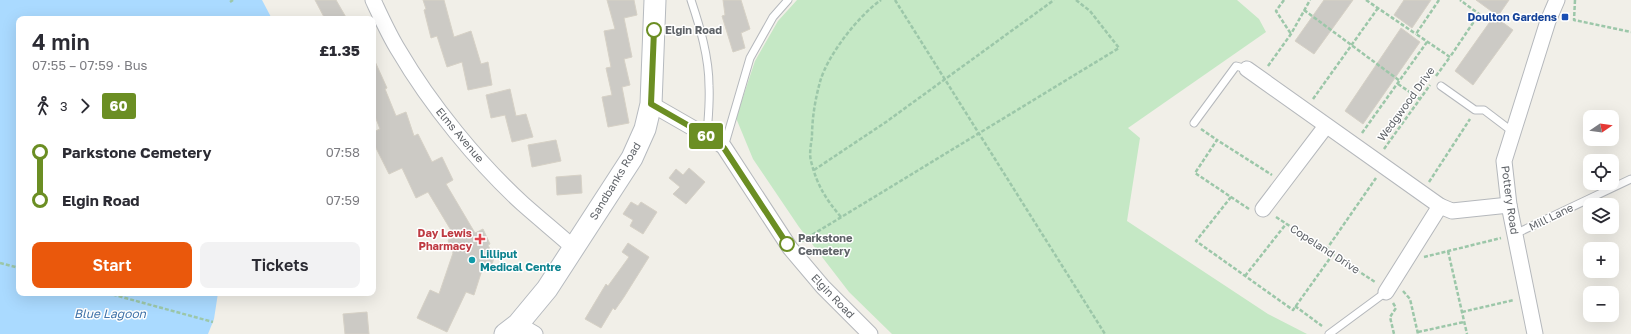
<!DOCTYPE html>
<meta charset="utf-8">
<style>
:root{--surface:#fff;--page:#f2f2f3;--text:#2b2b33;--muted:#7c7c81;--accent:#ea580c}
body{margin:0;font-family:"Golos Text",sans-serif;background:var(--page);color:var(--text);height:100vh;display:flex;flex-direction:column;font-size:15px;white-space:nowrap}
*{box-sizing:border-box;margin:0}
p{font-size:13px;color:var(--muted)}
.icon{flex:none;width:22px;height:22px;fill:none;stroke:currentColor;stroke-width:2;stroke-linecap:round;stroke-linejoin:round}
.map{position:relative;flex:1;overflow:hidden}
.details{position:absolute;left:16px;top:16px;width:360px;height:280px;display:flex;flex-direction:column;background:var(--surface);border-radius:8px;box-shadow:0 4px 16px #0002}
.details>*{flex:none}
.badge{padding:0 8px;border-radius:3px;font-size:14px;line-height:26px}
.needle{width:26px;rotate:77deg}
.tools{position:absolute;left:1583px;top:110px;display:grid;gap:8px}
.tools a{display:grid;place-items:center;width:36px;height:36px;border-radius:8px;background:var(--surface);box-shadow:0 4px 16px #0002;font-size:20px}
.map>.badge{position:absolute;translate:-50% -50%;box-shadow:0 0 0 2px #fff}
.legs{display:flex;align-items:center;gap:6px;height:44px;padding:0 16px;font-size:13px}
.legs p{margin-inline-start:auto}
.summary{display:flex;align-items:center;justify-content:space-between;height:68px;padding:0 16px}
h1{font-size:22px;font-weight:600;line-height:30px}
.primary-button{display:flex;gap:8px;margin-top:auto;padding:8px 16px}
.primary-button a{flex:1;height:46px;border-radius:8px;background:var(--accent);color:#fff;font-size:16px;font-weight:600;line-height:46px;text-align:center}
.primary-button a+a{background:var(--page);color:var(--text)}
ul{padding:0 16px;list-style:none}
li{display:flex;align-items:center;gap:14px;height:48px;font-size:15px}
li i{display:grid;place-items:center;width:6px;height:100%;margin:0 5px;background:currentColor}
li i::after{content:'';width:10px;height:10px;margin:-5px;border:3px solid;border-radius:50%;background:var(--surface)}
li p{margin-inline-start:auto}
li:first-child i{background:linear-gradient(#0000 50%,currentColor 0)}
li:last-child i{background:linear-gradient(currentColor 50%,#0000 0)}
.map>svg:first-child{display:block}
</style>
<div class="map">
<svg width="1631" height="334" viewBox="0 0 1631 334">
<rect width="100%" height="100%" fill="#f1efe8"/>
<path fill="#c5e8c5" d="M797,0H1237L1259,19L1266,32L1128,128L1140,138L1127,221L1268,314L1307,334H892L849,292L799,227L753,159L736,118L755,61L778,21Z"/>
<path fill="#aadaff" d="M0,0H262L272,19H19V293H218L214,319L208,334H0Z"/>
<g fill="#cccac5" stroke="#d6d1c6">
<path d="M315,0H336L347,19H325Z"/>
<path d="M423,0H444L454,37L471,31L481,64L488,62L492,85L468,90L462,62L447,67L437,36L431,38L424,10L426,9Z"/>
<path d="M607,0H634L637,15L624,18L632,57L624,59L630,85L622,87L629,123L608,127L602,97L612,95L606,68L611,67L604,31L615,29Z"/>
<path d="M723,0H741L750,29L741,33L745,48L733,52L722,16L725,15Z"/>
<path d="M1324,0H1353L1314,54L1295,41Z"/>
<path d="M1404,0H1431L1412,28L1394,15Z"/>
<path d="M1476,0H1509L1498,16Z"/>
<path d="M1494,16L1513,30L1473,85L1455,71Z"/>
<path d="M1401,28L1420,42L1363,124L1345,111Z"/>
<path d="M373,57L387,88L385,89L396,116L406,112L414,136L418,134L432,162L442,157L453,180L446,184L475,233L483,229L490,244L488,245L494,257L492,265L482,270L474,295L466,292L447,332L417,318L430,290L439,294L453,253L448,240L455,237L428,192L416,198L402,168L389,174L373,142V132L380,129L373,111Z"/>
<path d="M510,89L516,116L526,114L533,137L512,142L505,115L491,118L486,95Z"/>
<path d="M556,140L561,161L532,167L528,145Z"/>
<path d="M689,168L705,182L686,204L673,194L680,187L669,178L676,169L683,175Z"/>
<path d="M581,175L582,193L557,195L556,177Z"/>
<path d="M631,202L638,206L641,202L657,212L643,234L630,226L633,220L623,214Z"/>
<path d="M628,243L649,257L624,297L615,310L613,308L601,328L585,319L606,284L608,286L629,257L622,252Z"/>
<path d="M367,312L369,334H345L343,314Z"/>
</g>
<g fill="none" stroke-linecap="round" stroke-linejoin="round">
<defs>
<g id="service">
<path d="M691,0C700,27 709,57 709,86C710,102 708,119 707,136"/>
<path d="M1441,86L1475,110H1484L1513,132"/>
<path d="M1194,123L1236,66L1247,69"/>
<path d="M724,147L750,58L773,17L788,0"/>
<path d="M1515,234L1631,179"/>
<path d="M1329,334L1386,292"/>
</g>
<g id="minor">
<path d="M373,0C381,17 389,35 399,51C430,104 478,163 523,204C540,219 557,233 574,248"/>
<path d="M1247,69L1440,206L1452,211L1509,205"/>
<path d="M651,104L719,143L724,147L790,248L823,287L870,334"/>
<path d="M1263,209L1326,126"/>
<path d="M1386,292L1440,206"/>
<path d="M518,324L535,334"/>
<path d="M1535,334L1509,205L1504,161L1548,21L1557,0"/>
</g>
<path id="secondary" d="M505,334L518,324L547,289L632,158L645,129L651,104L655,0"/>
</defs>
<use href="#service" stroke="#b5b8bc" stroke-width="9"/>
<use href="#minor" stroke="#b5b8bc" stroke-width="17"/>
<use href="#secondary" stroke="#b6babf" stroke-width="23"/>
<g stroke="#9cc7a9" stroke-width="2.5" stroke-dasharray="4 2" stroke-linecap="butt">
<path d="M895,0L1105,334"/>
<path d="M1284,0L1276,11L1291,34"/>
<path d="M1366,0L1416,34"/>
<path d="M1439,0L1416,34L1450,57L1479,14L1460,0"/>
<path d="M1575,0L1574,20L1631,32"/>
<path d="M230,2L233,0"/>
<path d="M1304,10L1400,81"/>
<path d="M1268,66L1291,34L1310,0"/>
<path d="M1436,76L1450,57"/>
<path d="M1398,84L1420,99"/>
<path d="M1313,99L1378,8"/>
<path d="M1201,129L1217,140"/>
<path d="M1362,133L1427,42"/>
<path d="M1384,149L1430,85"/>
<path d="M814,170L886,122L1054,0"/>
<path d="M1429,182L1470,119"/>
<path d="M1231,197L1196,241L1293,310L1333,254"/>
<path d="M1249,209L1195,173L1217,140L1272,175"/>
<path d="M841,217C825,198 817,185 811,161C809,154 811,144 812,137C812,119 815,100 820,82C827,56 858,16 881,0"/>
<path d="M1276,217L1375,282"/>
<path d="M802,241L1119,48L1090,11L1076,0"/>
<path d="M1326,250L1376,178"/>
<path d="M1448,251L1467,334"/>
<path d="M1424,257L1501,238"/>
<path d="M0,263L19,268"/>
<path d="M1245,276L1286,224"/>
<path d="M1403,291L1410,299L1418,334"/>
<path d="M107,293L213,322"/>
<path d="M1393,303L1396,308L1390,317L1394,334"/>
<path d="M1295,306L1322,326"/>
<path d="M1462,312L1514,300"/>
<path d="M1418,332L1464,322"/>
</g>
<use href="#service" stroke="#fff" stroke-width="7"/>
<use href="#minor" stroke="#fff" stroke-width="15"/>
<use href="#secondary" stroke="#fff" stroke-width="21"/>
</g>
<g fill="none" stroke-linecap="round" stroke-linejoin="round">
<defs>
<path id="line-1" d="M654,30L651,104L719,143L724,148L787,244"/>
</defs>
<use href="#line-1" stroke="#fff" stroke-width="9"/>
<use href="#line-1" stroke="#6b8e23" stroke-width="6"/>
</g>
<rect fill="#1a4fb4" stroke="#fff" stroke-width="1.5" x="1561" y="13" width="8" height="8" rx="2"/>
<g fill="#fff" stroke="#6b8e23" stroke-width="2">
<circle cx="654" cy="30" r="7"/>
<circle cx="787" cy="244" r="7"/>
</g>
<path fill="#e0444e" stroke="#fff" stroke-width="1.5" d="M478 233h4v4h4v4h-4v4h-4v-4h-4v-4h4z"/>
<circle fill="#0f9aa8" stroke="#fff" stroke-width="1.5" cx="472" cy="260" r="4"/>
<g text-anchor="middle" stroke-width="3" stroke-linejoin="round" paint-order="stroke">
<g font-size="11" font-weight="bold" fill="#164399" stroke="#fff" text-anchor="end">
<text x="1557" y="21">Doulton Gardens</text>
</g>
<g font-size="11" font-weight="bold" fill="#5f6368" stroke="#fff" text-anchor="start">
<text x="665" y="34">Elgin Road</text>
<text x="798" y="242">Parkstone<tspan x="798" dy="13">Cemetery</tspan></text>
</g>
<g font-size="11" fill="#5f6368" stroke="#fff">
<text transform="translate(1406 104) rotate(-54)" y="4">Wedgwood Drive</text>
<text transform="translate(460 135) rotate(50)" y="4">Elms Avenue</text>
<text transform="translate(615 181) rotate(-59)" y="4">Sandbanks Road</text>
<text transform="translate(1510 200) rotate(82)" y="4">Pottery Road</text>
<text transform="translate(1551 217) rotate(-26)" y="4">Mill Lane</text>
<text transform="translate(1325 249) rotate(33)" y="4">Copeland Drive</text>
<text transform="translate(833 296) rotate(46)" y="4">Elgin Road</text>
</g>
<g font-size="11" font-weight="bold" fill="#be3a42" stroke="#fff" text-anchor="end">
<text x="472" y="237">Day Lewis<tspan x="472" dy="13">Pharmacy</tspan></text>
</g>
<g font-size="11" font-weight="bold" fill="#0d838f" stroke="#fff" text-anchor="start">
<text x="480" y="258">Lilliput<tspan x="480" dy="13">Medical Centre</tspan></text>
</g>
<g font-size="12" font-style="italic" fill="#4174aa" stroke="#fff">
<text x="110" y="318">Blue Lagoon</text>
</g>
</g>
</svg>
<div class="tools">
<a><svg class="needle" viewBox="-14 -14 28 28"><path d="M0-13l5 13h-10z" fill="#e53935"/><path d="M0 13l5-13h-10z" fill="#7c7c81"/></svg></a>
<a><svg class="icon" aria-label="locate" viewBox="0 0 24 24"><circle cx="12" cy="12" r="6"/><path d="M12 2v4M12 18v4M2 12h4M18 12h4"/></svg></a>
<a><svg class="icon" aria-label="layers" viewBox="0 0 24 24"><path d="M12 4l9 5-9 5-9-5zM3 14l9 5 9-5"/></svg></a>
<a>+</a>
<a>−</a>
</div>
<b class="badge" style="left:706px;top:136px;background:#6b8e23;color:#fff">60</b>
<section class="details">
<div class="summary"><div><h1>4 min</h1><p>07:55 – 07:59 · Bus</p></div><b>£1.35</b></div>
<div class="legs"><svg class="icon" aria-label="walk" viewBox="0 0 24 24"><circle cx="13" cy="4" r="2"/><path d="M13 8l-2 6 4 7M11 14l-3 7M7 12l3-4h3l4 4"/></svg>3<svg class="icon" aria-label="forward" viewBox="0 0 24 24"><path d="M9 5l7 7-7 7"/></svg><b class="badge" style="background:#6b8e23;color:#fff">60</b></div>
<ul>
<li><i style="color:#6b8e23"></i><b>Parkstone Cemetery</b><p>07:58</p></li>
<li><i style="color:#6b8e23"></i><b>Elgin Road</b><p>07:59</p></li>
</ul>
<div class="primary-button"><a>Start</a><a>Tickets</a></div>
</section>
</div>
